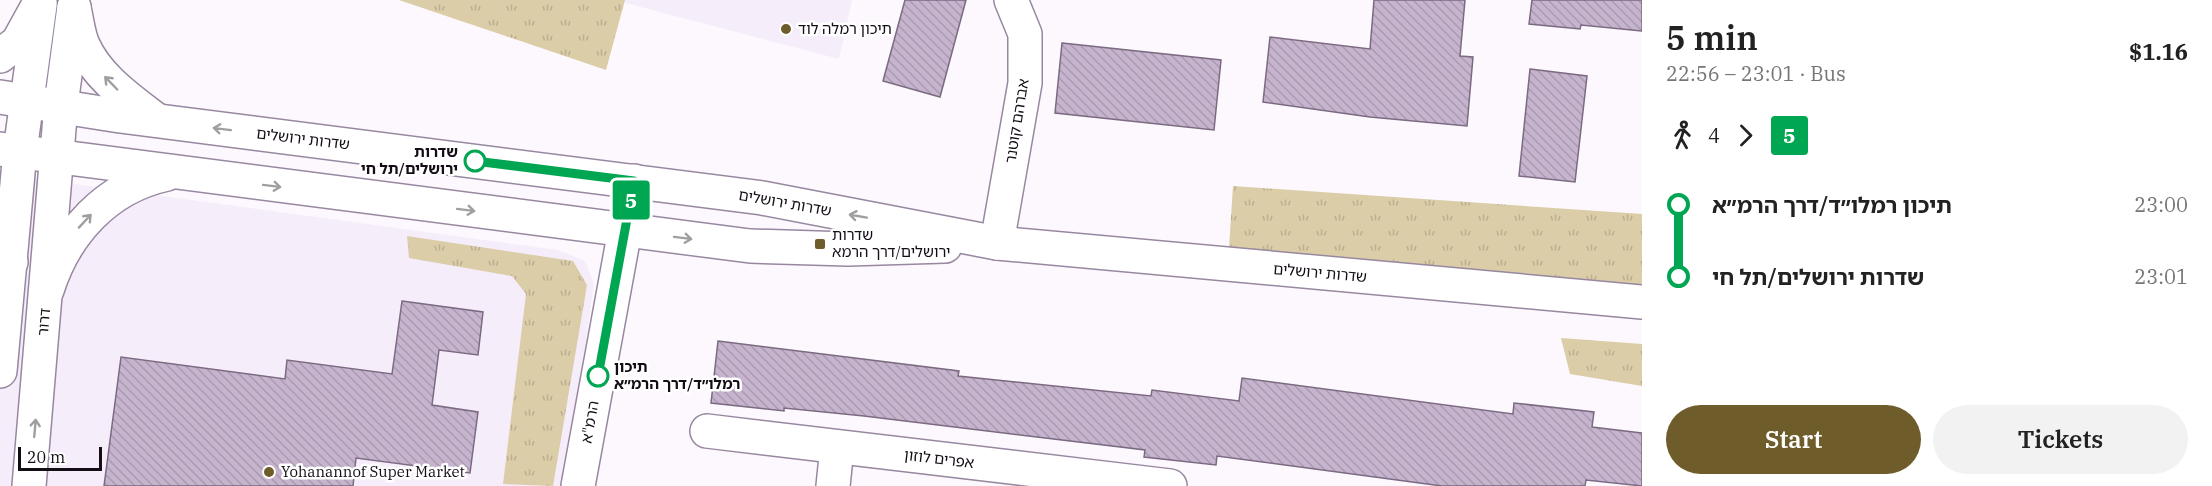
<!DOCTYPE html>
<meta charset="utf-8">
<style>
:root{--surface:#fff;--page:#f2f2f2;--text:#222;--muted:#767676;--accent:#6e5c2a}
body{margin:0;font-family:"IBM Plex Serif","Noto Sans Hebrew",serif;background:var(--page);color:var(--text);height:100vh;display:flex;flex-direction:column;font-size:22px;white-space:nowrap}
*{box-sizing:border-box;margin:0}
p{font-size:20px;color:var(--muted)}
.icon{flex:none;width:33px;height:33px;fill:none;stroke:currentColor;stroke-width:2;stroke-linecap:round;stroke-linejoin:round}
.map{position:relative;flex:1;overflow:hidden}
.details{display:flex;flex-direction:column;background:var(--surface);width:570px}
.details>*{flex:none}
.badge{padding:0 12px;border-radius:4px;font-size:21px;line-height:39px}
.scale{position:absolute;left:18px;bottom:15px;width:84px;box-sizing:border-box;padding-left:6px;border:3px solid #140d16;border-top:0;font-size:16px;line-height:21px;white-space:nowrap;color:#140d16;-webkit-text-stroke:4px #fff;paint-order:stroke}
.map>.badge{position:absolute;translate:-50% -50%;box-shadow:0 0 0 3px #fff}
.legs{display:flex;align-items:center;gap:9px;height:66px;padding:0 24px;font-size:20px}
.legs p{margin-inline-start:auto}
.headline{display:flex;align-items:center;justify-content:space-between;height:102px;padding:0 24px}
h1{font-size:33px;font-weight:600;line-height:45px}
.button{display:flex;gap:12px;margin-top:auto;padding:12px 24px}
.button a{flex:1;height:69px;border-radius:36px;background:var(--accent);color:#fff;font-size:24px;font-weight:600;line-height:69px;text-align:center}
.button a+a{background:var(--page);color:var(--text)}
ul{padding:0 24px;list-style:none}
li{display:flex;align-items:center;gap:21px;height:72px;font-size:22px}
li i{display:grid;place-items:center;width:9px;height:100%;margin:0 8px;background:currentColor}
li i::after{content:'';width:15px;height:15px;margin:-8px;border:4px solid;border-radius:50%;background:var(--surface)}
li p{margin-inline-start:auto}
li:first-child i{background:linear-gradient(#0000 50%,currentColor 0)}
li:last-child i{background:linear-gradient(currentColor 50%,#0000 0)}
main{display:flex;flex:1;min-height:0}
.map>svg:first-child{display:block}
</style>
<main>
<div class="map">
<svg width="1642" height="486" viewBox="0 0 1642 486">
<defs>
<pattern id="park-tufts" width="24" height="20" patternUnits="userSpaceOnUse" patternTransform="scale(1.5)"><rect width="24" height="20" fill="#dbcda8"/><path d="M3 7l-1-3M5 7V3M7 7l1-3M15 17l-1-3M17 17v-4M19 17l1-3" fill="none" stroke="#bbaf90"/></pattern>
<pattern id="building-back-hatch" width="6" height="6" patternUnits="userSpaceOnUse" patternTransform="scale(1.5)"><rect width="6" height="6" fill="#c6b4ce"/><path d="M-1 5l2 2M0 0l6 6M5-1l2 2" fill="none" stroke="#a99ab0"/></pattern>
</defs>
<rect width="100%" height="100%" fill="#fcf8fd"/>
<g fill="#f6edfb">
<path d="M614,0H852L839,59Z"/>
<path d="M0,174L558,250L585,261L594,284L571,442L560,486H0Z"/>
</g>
<g fill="url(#park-tufts)">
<path d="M399,0H625L606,70Z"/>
<path d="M1233,186L1642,214V295L1228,264Z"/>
<path d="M407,236L573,261L587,285L553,486L503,484L526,294L512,276L409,258Z"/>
<path d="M1561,338L1642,344V386L1570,374Z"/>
</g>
<g fill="url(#building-back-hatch)" stroke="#7b6a82" stroke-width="1.5">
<path d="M905,0H966L940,97L883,81Z"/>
<path d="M1374,0H1465L1460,56L1473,57L1467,126L1370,117L1263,102L1270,37L1370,49Z"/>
<path d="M1532,0H1642V31L1581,25L1580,29L1529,24Z"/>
<path d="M1062,43L1221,60L1214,130L1055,113Z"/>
<path d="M1530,69L1587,76L1575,182L1519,176Z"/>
<path d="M402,301L483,312L478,355L439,350L432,405L478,412L470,473L356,458L353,486H104L121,357L285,379L287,360L392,374Z"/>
<path d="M718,341L959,371L958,376L1151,396L1152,390L1239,401L1242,378L1513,414L1514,403L1594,412L1592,427L1642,433V486L1586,480L1585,486H1442L1217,456L1216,465L1144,457L1145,450L864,416L784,408V411L711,403Z"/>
</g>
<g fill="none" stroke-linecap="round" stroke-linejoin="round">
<defs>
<g id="minor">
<path d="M997,243L1025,83V34L1011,0"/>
<path d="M0,371L20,151L40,5"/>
<path d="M707,431L1170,486"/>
<path d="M29,486L61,105L74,7"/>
<path d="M578,486L634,181"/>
<path d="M833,486L837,447"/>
</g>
<g id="major">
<path d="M74,8C77,20 78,34 83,45C97,77 128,98 155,119"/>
<path d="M0,56L18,42L40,2"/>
<path d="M0,97L120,116L762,198L997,243L1642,302"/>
<path d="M0,149L750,246L848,249L945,246"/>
<path d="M0,232L11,262"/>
<path d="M47,290C65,233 106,187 167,174"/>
</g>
</defs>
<use href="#minor" stroke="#9887a0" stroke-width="36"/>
<use href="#major" stroke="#9887a0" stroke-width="36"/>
<use href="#minor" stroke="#fff" stroke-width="33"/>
<use href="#major" stroke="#fff" stroke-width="33"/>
</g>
<defs><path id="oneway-shaft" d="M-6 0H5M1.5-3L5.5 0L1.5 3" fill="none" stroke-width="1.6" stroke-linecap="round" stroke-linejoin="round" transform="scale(1.5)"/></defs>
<g stroke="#a19ea2">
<use href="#oneway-shaft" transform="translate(111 83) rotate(-134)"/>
<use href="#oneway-shaft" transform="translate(222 129) rotate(-173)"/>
<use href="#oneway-shaft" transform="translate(272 186) rotate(7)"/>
<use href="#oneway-shaft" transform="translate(466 210) rotate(7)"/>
<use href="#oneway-shaft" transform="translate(858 216) rotate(-170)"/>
<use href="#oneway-shaft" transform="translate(85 221) rotate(-47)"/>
<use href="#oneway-shaft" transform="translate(683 238) rotate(7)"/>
<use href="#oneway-shaft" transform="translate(35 428) rotate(-85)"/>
</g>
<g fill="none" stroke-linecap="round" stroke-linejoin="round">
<defs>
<path id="line-1" d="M475,161L634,181L598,376"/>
</defs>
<use href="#line-1" stroke="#fff" stroke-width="14"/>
<use href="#line-1" stroke="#00a651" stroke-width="9"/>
</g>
<g fill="#6e5c2a" stroke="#fff" stroke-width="2">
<circle cx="786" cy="29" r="6"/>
<rect x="814" y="238" width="12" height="12" rx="3"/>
<circle cx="269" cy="472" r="6"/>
</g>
<g fill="#fff" stroke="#00a651" stroke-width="3">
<circle cx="475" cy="161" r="10"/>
<circle cx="598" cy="376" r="10"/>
</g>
<g text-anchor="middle" stroke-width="5" stroke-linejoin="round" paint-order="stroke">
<g font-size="15" fill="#140d16" stroke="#fff" text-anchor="start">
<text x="798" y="34">תיכון רמלה לוד</text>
<text x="832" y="240">שדרות<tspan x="832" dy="17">ירושלים/דרך הרמא</tspan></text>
<text x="281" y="477">Yohanannof Super Market</text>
</g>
<g font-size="15" fill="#140d16" stroke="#fff">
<text transform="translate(1017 121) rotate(-81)" y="5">אברהם קוטנר</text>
<text transform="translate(303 139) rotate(7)" y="5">שדרות ירושלים</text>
<text transform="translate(785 203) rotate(10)" y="5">שדרות ירושלים</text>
<text transform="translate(1320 273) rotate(5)" y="5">שדרות ירושלים</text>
<text transform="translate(44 322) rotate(-85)" y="5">דרור</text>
<text transform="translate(590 422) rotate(-80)" y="5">הרמ"א</text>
<text transform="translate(939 459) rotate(7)" y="5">אפרים לוזון</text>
</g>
<g font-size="15" font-weight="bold" fill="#140d16" stroke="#fff" text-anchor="end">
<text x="458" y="157">שדרות<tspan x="458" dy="17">ירושלים/תל חי</tspan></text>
<text x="614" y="372" text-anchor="start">תיכון<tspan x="614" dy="17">רמלו״ד/דרך הרמ״א</tspan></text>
</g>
</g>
</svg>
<div class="scale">20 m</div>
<b class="badge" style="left:631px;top:200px;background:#00a651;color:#fff">5</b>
</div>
<section class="details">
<div class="headline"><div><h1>5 min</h1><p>22:56 – 23:01 · Bus</p></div><b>$1.16</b></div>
<div class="legs"><svg class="icon" aria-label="walk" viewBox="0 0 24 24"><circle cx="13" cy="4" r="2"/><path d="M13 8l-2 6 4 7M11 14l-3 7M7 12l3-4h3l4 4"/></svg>4<svg class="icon" aria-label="forward" viewBox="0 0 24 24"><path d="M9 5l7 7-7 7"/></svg><b class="badge" style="background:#00a651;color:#fff">5</b></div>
<ul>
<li><i style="color:#00a651"></i><b>תיכון רמלו״ד/דרך הרמ״א</b><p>23:00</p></li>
<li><i style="color:#00a651"></i><b>שדרות ירושלים/תל חי</b><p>23:01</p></li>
</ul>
<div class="button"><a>Start</a><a>Tickets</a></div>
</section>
</main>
